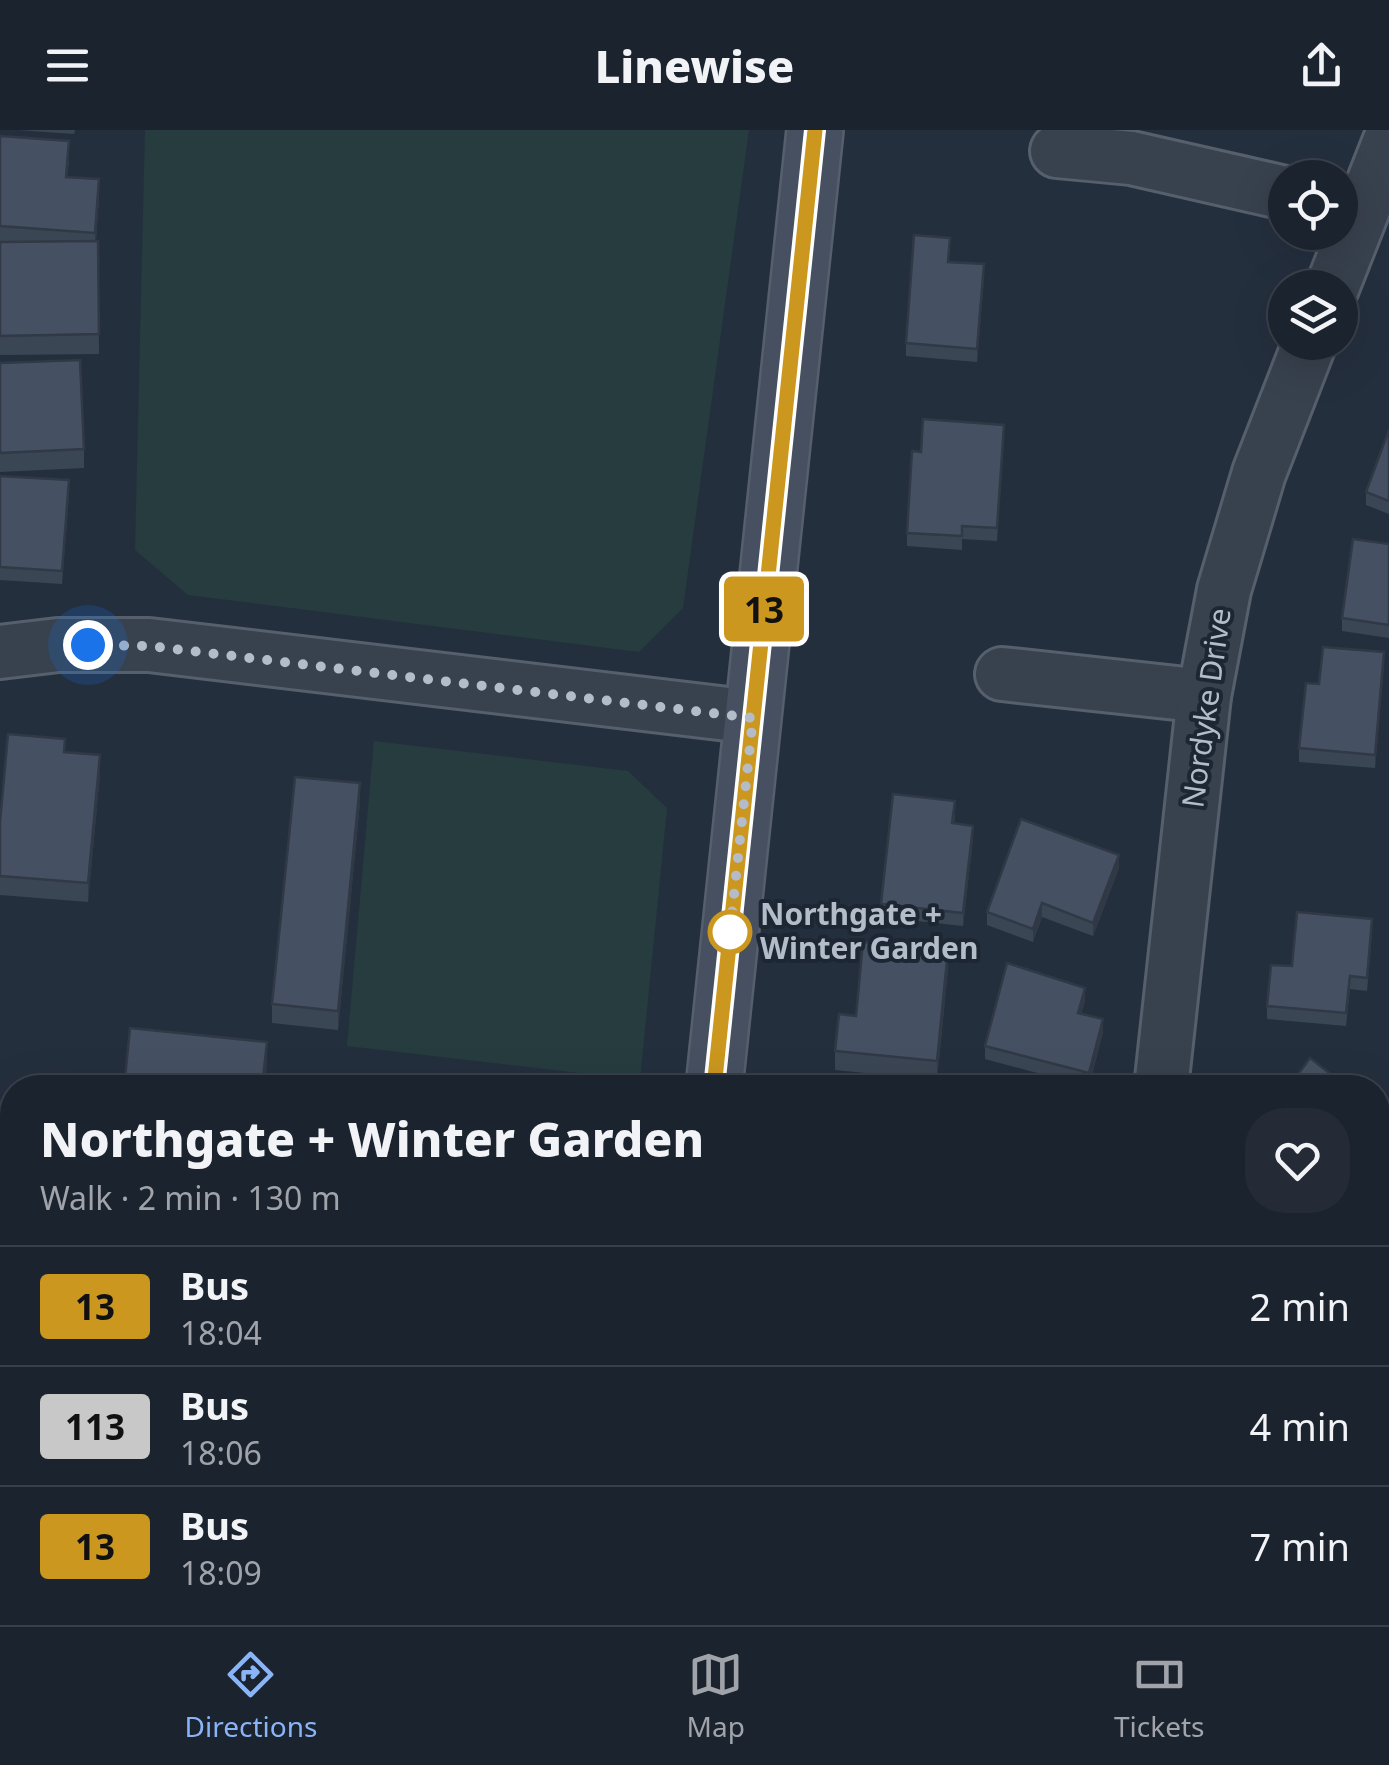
<!DOCTYPE html>
<meta charset="utf-8">
<style>
:root{--surface:#1b232e;--page:#242b36;--text:#f1f3f6;--muted:#a0a4aa;--line:#39404a;--accent:#8ab4f8}
body{margin:0;font-family:"Noto Sans",sans-serif;background:var(--page);color:var(--text);height:100vh;display:flex;flex-direction:column;font-size:38px;white-space:nowrap}
*{box-sizing:border-box;margin:0}
p{font-size:32px;color:var(--muted)}
.icon{flex:none;width:55px;height:55px;fill:none;stroke:currentColor;stroke-width:2;stroke-linecap:round;stroke-linejoin:round}
.map{position:relative;flex:1;overflow:hidden}
.sheet{position:absolute;left:0px;top:945px;width:1390px;height:550px;display:flex;flex-direction:column;background:var(--surface);border-radius:40px 40px 0 0;box-shadow:0 10px 40px #0002,0 0 0 2px var(--line)}
.sheet>*{flex:none}
.badge{padding:0 20px;border-radius:8px;font-size:35px;line-height:65px}
.fabs{position:absolute;left:1268px;top:30px;display:grid;gap:20px}
.fabs a{display:grid;place-items:center;width:90px;height:90px;border-radius:50%;background:var(--surface);box-shadow:0 10px 40px #0002,0 0 0 2px var(--line);font-size:50px}
.you{position:absolute;width:50px;height:50px;margin:-25px;border:8px solid #fff;border-radius:50%;background:#1a73e8;box-shadow:0 0 0 15px #1a73e833}
.map>.badge{position:absolute;translate:-50% -50%;box-shadow:0 0 0 5px #fff}
.round{display:grid;place-items:center;flex:none;width:105px;height:105px;border-radius:40px;background:var(--page)}
.headline{display:flex;align-items:center;justify-content:space-between;height:170px;padding:0 40px}
h1{font-size:48px;font-weight:800;line-height:75px}
ul{padding:0;list-style:none}
li{display:flex;align-items:center;gap:30px;height:120px;padding:0 40px;border-top:2px solid var(--line)}
li div{flex:1}
li b{display:block;font-size:38px}
li em{font-style:normal}
li .badge{min-width:110px;font-weight:700;text-align:center}
header{display:flex;justify-content:space-between;align-items:center;height:130px;padding:0 40px;background:var(--surface);font-size:45px;font-weight:800}
.dock{display:flex;justify-content:space-around;align-items:center;height:140px;border-top:2px solid var(--line);background:var(--surface);font-size:28px;color:var(--muted)}
.dock a{display:grid;justify-items:center;gap:5px}
.dock .active{color:var(--accent)}
.map>svg:first-child{display:block}
</style>
<header><svg class="icon" aria-label="menu" viewBox="0 0 24 24"><path d="M4 6h16M4 12h16M4 18h16"/></svg>Linewise<svg class="icon" aria-label="share" viewBox="0 0 24 24"><path d="M12 15V3M7 8l5-5 5 5M5 13v7h14v-7"/></svg></header>
<div class="map">
<svg width="1389" height="1495" viewBox="0 0 1389 1495">
<rect width="100%" height="100%" fill="#242f3e"/>
<g fill="#263c3f">
<path d="M145,0H749L683,478L639,522L188,465L135,420Z"/>
<path d="M374,611L628,641L667,678L640,950L347,916Z"/>
</g>
<g fill="none" stroke-linecap="round" stroke-linejoin="round">
<defs>
<g id="lane">
<path d="M408,1482L512,1493L529,1482"/>
<path d="M946,1482L1047,1495"/>
<path d="M264,1495L265,1482"/>
</g>
<g id="street">
<path d="M1057,21L1131,28L1285,63"/>
<path d="M1332,158L1389,13"/>
<path d="M0,522L58,515H149L753,587"/>
<path d="M1002,544L1204,566"/>
<path d="M1161,958L1204,566L1224,460L1259,343L1310,212"/>
<path d="M1378,1175L1389,1178"/>
</g>
<g id="secondary">
<path d="M714,958L815,0"/>
<path d="M657,1495L658,1482"/>
</g>
</defs>
<use href="#lane" stroke="#565f6c" stroke-width="30"/>
<use href="#street" stroke="#565f6c" stroke-width="58"/>
<use href="#secondary" stroke="#565f6c" stroke-width="60"/>
<g stroke="#44595c" stroke-width="6" stroke-dasharray="8 8" stroke-linecap="butt">
<path d="M195,1482H207"/>
<path d="M125,1495L126,1482"/>
<path d="M186,1495L187,1482"/>
</g>
<use href="#lane" stroke="#38414e" stroke-width="25"/>
<use href="#street" stroke="#38414e" stroke-width="52"/>
<use href="#secondary" stroke="#465061" stroke-width="55"/>
</g>
<g fill="#3b4654">
<path d="M18,0H75L74,4Z"/>
<path d="M0,6L69,31L67,47L99,68L96,111H98L99,224L0,225Z"/>
<path d="M949,132L984,148L977,232L906,226V213Z"/>
<path d="M0,233L84,319V338L0,342Z"/>
<path d="M1389,300V384L1366,375V362Z"/>
<path d="M1004,308L997,411L962,409V420L907,416V403L921,322Z"/>
<path d="M0,346L69,364L62,454L0,450Z"/>
<path d="M1389,414V508L1342,501V488Z"/>
<path d="M1384,535L1375,638L1299,632V618L1319,554Z"/>
<path d="M65,622L100,644L88,772L0,765V692Z"/>
<path d="M360,672L338,900L272,893V874Z"/>
<path d="M955,684L954,693L973,709L963,796L881,787V774Z"/>
<path d="M1119,738L1093,806L1042,787L1033,812L987,795V782Z"/>
<path d="M1372,802L1367,861L1350,859L1346,896L1267,889V876L1292,836Z"/>
<path d="M948,839L937,950L835,940V921L856,886Z"/>
<path d="M1085,871L1081,884L1103,902L1089,957L985,929V916Z"/>
<path d="M0,1226L12,1227V1284L0,1283Z"/>
<path d="M1378,1263L1389,1266V1380L1378,1377Z"/>
<path d="M0,1295L12,1296V1402L0,1401Z"/>
</g>
<g fill="#303945">
<path d="M99,49V68L95,122V103Z"/>
<path d="M984,134V148L977,232V219Z"/>
<path d="M1384,522V535L1375,638V625Z"/>
<path d="M100,625V644L88,772V753Z"/>
<path d="M360,653V672L338,900V881Z"/>
<path d="M973,696V709L963,796V783Z"/>
<path d="M1119,725V738L1093,806V793Z"/>
<path d="M1042,773V787L1033,812V799Z"/>
<path d="M948,820V839L937,950V931Z"/>
<path d="M1085,858V871L1078,896V883Z"/>
<path d="M1103,889V902L1089,957V943Z"/>
<path d="M267,912V936L265,958H262Z"/>
</g>
<g fill="#455162" stroke="#303945" stroke-width="2.5">
<path d="M0,6L69,11L66,47L99,49L95,103L0,96Z"/>
<path d="M914,105L950,108L948,132L984,134L977,219L906,213Z"/>
<path d="M98,111L99,204L0,206V112Z"/>
<path d="M80,230L84,319L0,323V233Z"/>
<path d="M923,289L1004,295L997,398L962,396V406L907,403L912,321L921,322Z"/>
<path d="M1389,300V371L1366,362Z"/>
<path d="M0,346L69,350L62,441L0,437Z"/>
<path d="M1353,409L1389,414V495L1342,488Z"/>
<path d="M1323,517L1384,522L1375,625L1299,618L1306,553L1319,554Z"/>
<path d="M8,604L65,609L64,622L100,625L88,753L0,746V692Z"/>
<path d="M295,647L360,653L338,881L272,874Z"/>
<path d="M893,664L955,671L952,693L973,696L963,783L881,774Z"/>
<path d="M1021,689L1119,725L1093,793L1042,773L1033,799L987,782Z"/>
<path d="M1297,782L1372,789L1367,848L1350,846L1346,883L1267,876L1271,835L1292,836Z"/>
<path d="M863,812L948,820L937,931L835,921L839,884L856,886Z"/>
<path d="M1007,833L1085,858L1078,883L1103,889L1089,943L985,916Z"/>
<path d="M130,898L267,912L262,958H124Z"/>
<path d="M1310,928L1349,958H1288Z"/>
<path d="M0,1226L12,1227V1271L0,1270Z"/>
<path d="M1378,1263L1389,1266V1367L1378,1364V1329L1379,1321H1378Z"/>
<path d="M0,1295L12,1296V1389L0,1388Z"/>
<path d="M1378,1444L1389,1446V1495H1324L1326,1482L1354,1487L1355,1482H1378Z"/>
<path d="M1090,1482H1185L1184,1495H1089Z"/>
</g>
<g fill="none" stroke-linecap="round" stroke-linejoin="round">
<defs>
<path id="line" d="M714,958L815,0"/>
</defs>
<use href="#line" stroke="#fff" stroke-width="22"/>
<use href="#line" stroke="#cb971e" stroke-width="15"/>
<path stroke="#b4bcc9" stroke-width="10" stroke-dasharray="0 18" d="M88,515L149,516L753,588L730,802"/>
</g>
<circle fill="#fff" stroke="#cb971e" stroke-width="5" cx="730" cy="802" r="20"/>
<g text-anchor="middle" stroke-width="8" stroke-linejoin="round" paint-order="stroke">
<g font-size="30" fill="#b4bcc9" stroke="#1d2633">
<text transform="translate(1207 578) rotate(-82)" y="10">Nordyke Drive</text>
</g>
<g font-size="30" font-weight="bold" fill="#b4bcc9" stroke="#1d2633" text-anchor="start">
<text x="760" y="795">Northgate +<tspan x="760" dy="34">Winter Garden</tspan></text>
</g>
</g>
</svg>
<div class="fabs">
<a><svg class="icon" aria-label="locate" viewBox="0 0 24 24"><circle cx="12" cy="12" r="6"/><path d="M12 2v4M12 18v4M2 12h4M18 12h4"/></svg></a>
<a><svg class="icon" aria-label="layers" viewBox="0 0 24 24"><path d="M12 4l9 5-9 5-9-5zM3 14l9 5 9-5"/></svg></a>
</div>
<div class="you" style="left:88px;top:515px"></div>
<b class="badge" style="left:764px;top:479px;background:#cb971e;color:#111">13</b>
<section class="sheet">
<div class="headline"><div><h1>Northgate + Winter Garden</h1><p>Walk · 2 min · 130 m</p></div><a class="round"><svg class="icon" aria-label="heart" viewBox="0 0 24 24"><path d="M12 20l-8-8c-3-5 5-10 8-4 3-6 11-1 8 4z"/></svg></a></div>
<ul>
<li><span class="badge" style="background:#cb971e;color:#111">13</span><div><b>Bus</b><p>18:04</p></div><em>2 min</em></li>
<li><span class="badge" style="background:#c8c8c8;color:#111">113</span><div><b>Bus</b><p>18:06</p></div><em>4 min</em></li>
<li><span class="badge" style="background:#cb971e;color:#111">13</span><div><b>Bus</b><p>18:09</p></div><em>7 min</em></li>
</ul>
</section>
</div>
<nav class="dock">
<a class="active"><svg class="icon" aria-label="directions" viewBox="0 0 24 24"><path d="M12 3l9 9-9 9-9-9zM9 14v-3h6M13 9l2 2-2 2"/></svg>Directions</a>
<a><svg class="icon" aria-label="map" viewBox="0 0 24 24"><path d="M3 6l6-2 6 2 6-2v14l-6 2-6-2-6 2zM9 4v14M15 6v14"/></svg>Map</a>
<a><svg class="icon" aria-label="tickets" viewBox="0 0 24 24"><path d="M3 7h18v10H3zM15 7v10"/></svg>Tickets</a>
</nav>
